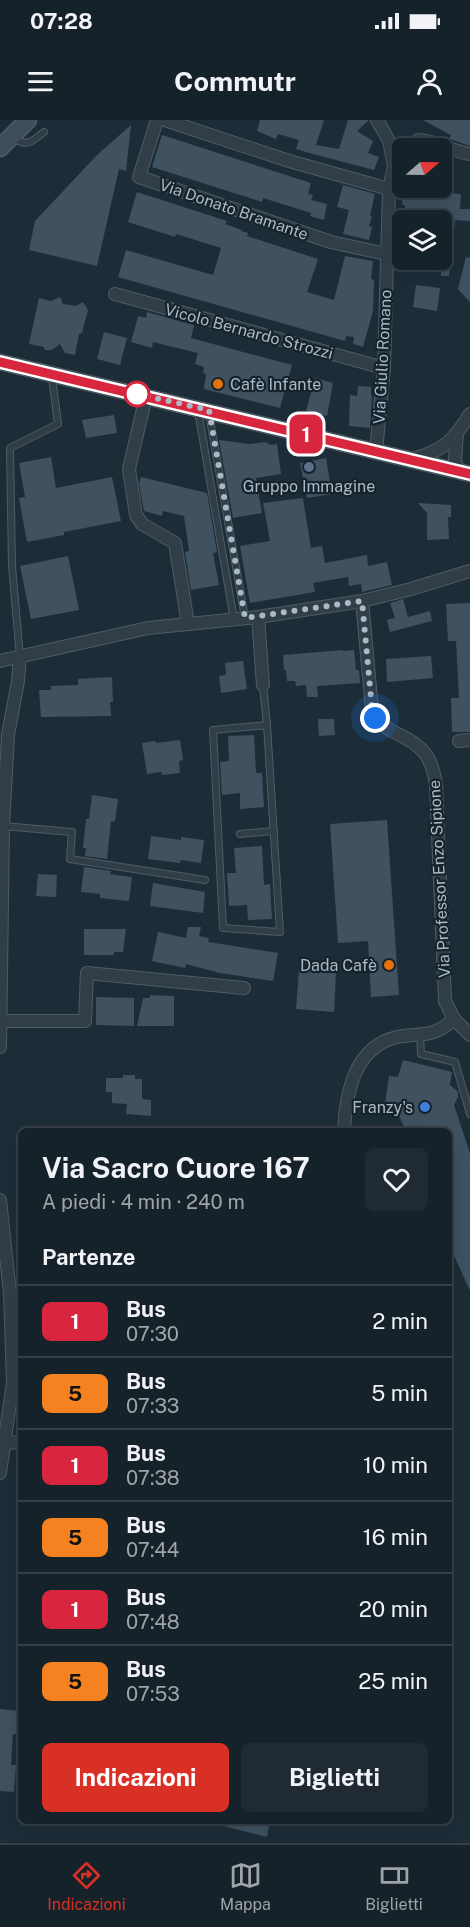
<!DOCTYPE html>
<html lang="it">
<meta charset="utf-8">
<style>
:root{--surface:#16222a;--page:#1f2a32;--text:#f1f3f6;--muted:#9ea4a8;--line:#353f47;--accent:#d93025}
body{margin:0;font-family:"Public Sans",sans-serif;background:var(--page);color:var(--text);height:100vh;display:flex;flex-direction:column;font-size:22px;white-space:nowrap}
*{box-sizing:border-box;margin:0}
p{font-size:20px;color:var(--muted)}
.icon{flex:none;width:33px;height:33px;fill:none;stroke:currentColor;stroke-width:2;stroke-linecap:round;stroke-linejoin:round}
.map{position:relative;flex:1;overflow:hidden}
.drawer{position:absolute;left:18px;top:1008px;width:434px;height:696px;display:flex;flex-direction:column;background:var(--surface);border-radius:9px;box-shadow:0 6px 24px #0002,0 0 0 2px var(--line)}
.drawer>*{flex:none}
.badge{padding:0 12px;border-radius:9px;font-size:21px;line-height:39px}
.needle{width:39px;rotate:70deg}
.controls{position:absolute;left:392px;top:18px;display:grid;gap:12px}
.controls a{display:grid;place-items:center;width:60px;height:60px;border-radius:9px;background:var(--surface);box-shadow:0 6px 24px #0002,0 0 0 2px var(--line);font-size:30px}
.you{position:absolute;width:30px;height:30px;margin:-15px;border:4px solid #fff;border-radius:50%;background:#1a73e8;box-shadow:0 0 0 9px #1a73e833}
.map>.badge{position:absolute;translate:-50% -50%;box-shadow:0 0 0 3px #fff}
h2{padding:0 24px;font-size:22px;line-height:54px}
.round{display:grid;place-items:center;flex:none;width:63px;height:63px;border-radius:9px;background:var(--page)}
.head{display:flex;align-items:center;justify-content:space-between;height:102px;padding:0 24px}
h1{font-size:28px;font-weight:700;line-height:45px}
.primary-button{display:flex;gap:12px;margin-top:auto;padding:12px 24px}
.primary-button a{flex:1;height:69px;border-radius:9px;background:var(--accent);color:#fff;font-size:24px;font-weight:700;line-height:69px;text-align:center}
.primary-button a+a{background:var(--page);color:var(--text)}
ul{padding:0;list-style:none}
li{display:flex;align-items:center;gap:18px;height:72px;padding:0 24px;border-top:2px solid var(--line)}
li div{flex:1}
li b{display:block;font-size:22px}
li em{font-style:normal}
li .badge{min-width:66px;font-weight:700;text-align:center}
.status{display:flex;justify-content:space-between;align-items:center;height:42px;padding:0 30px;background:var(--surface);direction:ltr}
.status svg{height:16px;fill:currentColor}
header{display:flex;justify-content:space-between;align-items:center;height:78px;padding:0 24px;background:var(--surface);font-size:27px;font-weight:700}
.tab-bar{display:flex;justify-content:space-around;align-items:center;height:84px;border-top:2px solid var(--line);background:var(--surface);font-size:16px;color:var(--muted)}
.tab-bar a{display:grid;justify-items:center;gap:3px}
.tab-bar .active{color:var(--accent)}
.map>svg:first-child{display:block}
</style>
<div class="status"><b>07:28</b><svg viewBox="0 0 49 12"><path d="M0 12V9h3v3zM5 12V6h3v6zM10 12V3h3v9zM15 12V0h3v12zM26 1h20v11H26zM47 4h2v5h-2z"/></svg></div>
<header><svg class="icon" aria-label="menu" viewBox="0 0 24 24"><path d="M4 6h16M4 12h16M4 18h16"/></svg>Commutr<svg class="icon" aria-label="person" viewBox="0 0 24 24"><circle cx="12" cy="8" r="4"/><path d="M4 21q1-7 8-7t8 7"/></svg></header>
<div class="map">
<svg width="470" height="1723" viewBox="0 0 470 1723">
<rect width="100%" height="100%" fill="#1d2d38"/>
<g fill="#405260">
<path d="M260,0H324L316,25L339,29L348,0H369L357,11L373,21L368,33L379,37L374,50L313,34L296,29L299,20L278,14L276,19L257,11Z"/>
<path d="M423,0H470V26L449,19L451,15Z"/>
<path d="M131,5L126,51L119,49L97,146L29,130L35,101L97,35Z"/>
<path d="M162,15L311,63L308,74L313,75L311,80L327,84L324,100L310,96L311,93L263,78L262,82L152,47Z"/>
<path d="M343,65L375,74L370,95L372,96L369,106L372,107L369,120L343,114L349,90L337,87Z"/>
<path d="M404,68L461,74L460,89H470V101L455,100L449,156H441V95L405,92V85H402Z"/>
<path d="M137,72L227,101L225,104L242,110L241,111L248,113L247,116L318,139L307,172L334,180L345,136L373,141L371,159L374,160L373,191L363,227L353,224L354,217L346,216L345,221L118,157L126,130L213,155L221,128L176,114L175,117L128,102Z"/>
<path d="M466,137L470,138V182L458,169Z"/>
<path d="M416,165L440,168L437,191L413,187Z"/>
<path d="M60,177L63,184L76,186L83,182L88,190L82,213L79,214L75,235L65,233L60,224L52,230H45L44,227L29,224L39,178L51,181Z"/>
<path d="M147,192L194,205L191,218L292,245L280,288L204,269L206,254L203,253L204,247L195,244L198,233L153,222L152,228L131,222L138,196L146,198Z"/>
<path d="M104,212L127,218L120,245L97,239Z"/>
<path d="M315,258L333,263L327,296L306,291Z"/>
<path d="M358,266L371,267V276H372L370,308L349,306L350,275L357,276Z"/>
<path d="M114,295L117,313L86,318L82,300Z"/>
<path d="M219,320L250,324L266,322L270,325L277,324L281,354L256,358L262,393L233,398Z"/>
<path d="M51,337L56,368L112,357L121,401L64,412V415L27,422L19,378L25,377L19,343Z"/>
<path d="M326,338L332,374L307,378L300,343Z"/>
<path d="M141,357L207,373L217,432L213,433L219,465L191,470L185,432L189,431L184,396L163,391L162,396L144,391L139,363Z"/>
<path d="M303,378L311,428L322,426L325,443L367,435L368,446L387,442L392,465L362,472L361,464L349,466L348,457L313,463L315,472L250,483L240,426L270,421L263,383Z"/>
<path d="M418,383L451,385V397H448L449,419L427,420V393Z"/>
<path d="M68,436L79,490L31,499L20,446Z"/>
<path d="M403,479L408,497L430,491L432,501L390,512L387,500L395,498L390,483Z"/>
<path d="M470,483V612H452L451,578H459L456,521H448L446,484Z"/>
<path d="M343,530V531L354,530L356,550H359L360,563L317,566L318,577H307L306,565L296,566L295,561H287L286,550H284L283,535Z"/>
<path d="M431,536L433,558L387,562L386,539Z"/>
<path d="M243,541L247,569L221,573L219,556L226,555L225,543Z"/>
<path d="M112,557L113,582H110L111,596L41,597L39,570H51V566L78,565V559Z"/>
<path d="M318,599H334L335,615L319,616Z"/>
<path d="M254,615L256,653H262L264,687L240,689V673L222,675L220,642L229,641L228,616Z"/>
<path d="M180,620L183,640L179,641L180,653L162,655V652L147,654L142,623L155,621L156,623Z"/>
<path d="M92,675L118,679L115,702L111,701L107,739L85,736L86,728H83L86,699H89Z"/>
<path d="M387,700L399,875L371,877L368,821L338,823L330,704Z"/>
<path d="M151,716L181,720V717L204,720L201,743L181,740L180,743L148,739Z"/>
<path d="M262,726L264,765L270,764L272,799L248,800L247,785L229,786L227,753H236L234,728Z"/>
<path d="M84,747L111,751L110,754L132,757L129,781L100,778V774L81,772Z"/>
<path d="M38,754L57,755L56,777L36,776Z"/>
<path d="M153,763L205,772L203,793L150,786Z"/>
<path d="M188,807H201L199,816L209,818L208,822L278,833L273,861L220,853L186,844L185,848L152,841L158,812L186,818Z"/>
<path d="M84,809H126L123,832H114V835H84Z"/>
<path d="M299,850L336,853L334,892L296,889Z"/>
<path d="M150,875L174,876V906H137L143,878H150Z"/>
<path d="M96,877L134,878V906L96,905Z"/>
<path d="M403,940L452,952L450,965L458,972V977L454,985L470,1033V1171L448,1122V1011H406L394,985L385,984L389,956L398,957Z"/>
<path d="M123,955H135V959H142V979L151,980V996L126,994L127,984L112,983V972H106V958H123Z"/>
<path d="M0,1589L21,1591V1615L13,1614L11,1645H16L14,1672L0,1671Z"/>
<path d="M220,1701H270L267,1717L219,1705Z"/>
</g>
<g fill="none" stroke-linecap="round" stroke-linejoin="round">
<defs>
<g id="service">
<path d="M11,17C27,27 31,23 44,12"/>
<path d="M198,291L234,500"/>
<path d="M209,294L245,498"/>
<path d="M20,537L12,446L10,328L58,304L52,257"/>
<path d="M263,565L267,605"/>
<path d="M267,605L280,812L223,808L213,610Z"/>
<path d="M3,706L72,712L70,739L205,760"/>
<path d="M240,714L274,711"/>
<path d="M420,915L421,934L455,942L470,994"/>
</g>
<g id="minor">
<path d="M157,0L139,57L331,122L386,134"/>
<path d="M165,0L289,41L389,69"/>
<path d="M377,0L389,21L394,46"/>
<path d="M410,28L418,20C436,20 452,32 470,34"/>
<path d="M115,174L384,248"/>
<path d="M146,276L129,349L136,395L142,404L175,423L188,504"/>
<path d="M376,331L384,248L389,69L394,46L402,37"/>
<path d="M413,339C443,331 454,320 470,294"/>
<path d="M457,350L455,339L457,314"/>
<path d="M362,481L372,589C381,614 405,612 422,630C431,639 434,652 436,665L445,881L454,899L470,915"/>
<path d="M258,497L263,565"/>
<path d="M0,541L148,508L258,497L362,481L411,469L470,451"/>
<path d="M459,621L470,620"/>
<path d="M1,901H85L87,853L244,868"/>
<path d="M0,927L3,706L8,615L18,561L20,537"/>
<path d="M344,1011C346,973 354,927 397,917C423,912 432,919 454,899"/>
<path d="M0,1080L10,1173L13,1262L0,1353"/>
<path d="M6,1322L21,1323"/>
</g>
<path id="tertiary" d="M0,242L470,354"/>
<path id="secondary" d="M0,28L28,0"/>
</defs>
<use href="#service" stroke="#4e5c66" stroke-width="8"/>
<use href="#minor" stroke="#4e5c66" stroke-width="14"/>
<use href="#tertiary" stroke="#4e5c66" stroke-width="17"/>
<use href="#secondary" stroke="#4e5c66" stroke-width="19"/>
<use href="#service" stroke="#313e48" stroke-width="6"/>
<use href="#minor" stroke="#313e48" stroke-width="12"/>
<use href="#tertiary" stroke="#313e48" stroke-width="15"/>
<use href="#secondary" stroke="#3e4e5c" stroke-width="16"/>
</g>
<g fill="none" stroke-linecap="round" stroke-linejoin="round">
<defs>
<path id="line" d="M0,242L470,354"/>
</defs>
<use href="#line" stroke="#fff" stroke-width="14"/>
<use href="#line" stroke="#d7263d" stroke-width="9"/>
<path stroke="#aab9c6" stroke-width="6" stroke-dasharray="0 10.8" d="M137,274L209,290L245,498L362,481L372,589L375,598"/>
</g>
<g fill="#e8710a" stroke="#17232c" stroke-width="2">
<circle cx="218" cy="264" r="6"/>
<circle cx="389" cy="845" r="6"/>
</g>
<circle fill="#fff" stroke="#d7263d" stroke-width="3" cx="137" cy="274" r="12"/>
<circle fill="#5c6f8a" stroke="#17232c" stroke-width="2" cx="309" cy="347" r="6"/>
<circle fill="#3f7fe0" stroke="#17232c" stroke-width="2" cx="425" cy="987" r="6"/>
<g text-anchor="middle" stroke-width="4.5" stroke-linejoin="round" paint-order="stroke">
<g font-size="16" fill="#aab9c6" stroke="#17232c">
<text transform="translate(234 89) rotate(19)" y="6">Via Donato Bramante</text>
<text transform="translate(249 211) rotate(15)" y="6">Vicolo Bernardo Strozzi</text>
<text transform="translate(382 237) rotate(-87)" y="6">Via Giulio Romano</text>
<text transform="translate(439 759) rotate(-93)" y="6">Via Professor Enzo Sipione</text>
</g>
<g font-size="16" fill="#aab9c6" stroke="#17232c" text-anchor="end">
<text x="230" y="270" text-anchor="start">Cafè Infante</text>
<text x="309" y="372" text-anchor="middle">Gruppo Immagine</text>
<text x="377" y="851">Dada Cafè</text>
<text x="413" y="993">Franzy's</text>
</g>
</g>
</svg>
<div class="controls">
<a><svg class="needle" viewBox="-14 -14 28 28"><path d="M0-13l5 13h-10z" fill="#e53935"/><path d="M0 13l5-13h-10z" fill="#9ea4a8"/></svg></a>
<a><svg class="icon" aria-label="layers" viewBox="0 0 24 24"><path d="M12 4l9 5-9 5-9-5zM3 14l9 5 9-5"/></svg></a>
</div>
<div class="you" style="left:375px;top:598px"></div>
<b class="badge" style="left:306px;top:314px;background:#d7263d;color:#fff">1</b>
<section class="drawer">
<div class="head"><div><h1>Via Sacro Cuore 167</h1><p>A piedi · 4 min · 240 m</p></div><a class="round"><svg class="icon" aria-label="heart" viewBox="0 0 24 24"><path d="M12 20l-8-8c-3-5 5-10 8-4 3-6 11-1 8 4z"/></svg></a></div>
<h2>Partenze</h2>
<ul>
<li><span class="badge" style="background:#d7263d;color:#fff">1</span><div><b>Bus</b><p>07:30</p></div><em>2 min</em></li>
<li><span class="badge" style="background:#f58220;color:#111">5</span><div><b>Bus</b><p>07:33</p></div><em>5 min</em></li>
<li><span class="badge" style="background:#d7263d;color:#fff">1</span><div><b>Bus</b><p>07:38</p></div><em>10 min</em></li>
<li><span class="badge" style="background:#f58220;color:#111">5</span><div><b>Bus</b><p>07:44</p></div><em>16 min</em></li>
<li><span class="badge" style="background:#d7263d;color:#fff">1</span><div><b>Bus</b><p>07:48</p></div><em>20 min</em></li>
<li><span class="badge" style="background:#f58220;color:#111">5</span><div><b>Bus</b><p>07:53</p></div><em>25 min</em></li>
</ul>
<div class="primary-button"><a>Indicazioni</a><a>Biglietti</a></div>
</section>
</div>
<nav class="tab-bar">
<a class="active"><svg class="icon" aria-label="directions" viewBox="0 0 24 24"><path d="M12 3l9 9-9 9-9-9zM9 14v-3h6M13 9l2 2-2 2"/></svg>Indicazioni</a>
<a><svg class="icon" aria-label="map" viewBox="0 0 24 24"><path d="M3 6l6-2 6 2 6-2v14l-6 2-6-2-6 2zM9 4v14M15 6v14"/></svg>Mappa</a>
<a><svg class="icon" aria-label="tickets" viewBox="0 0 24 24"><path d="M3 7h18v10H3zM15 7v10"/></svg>Biglietti</a>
</nav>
